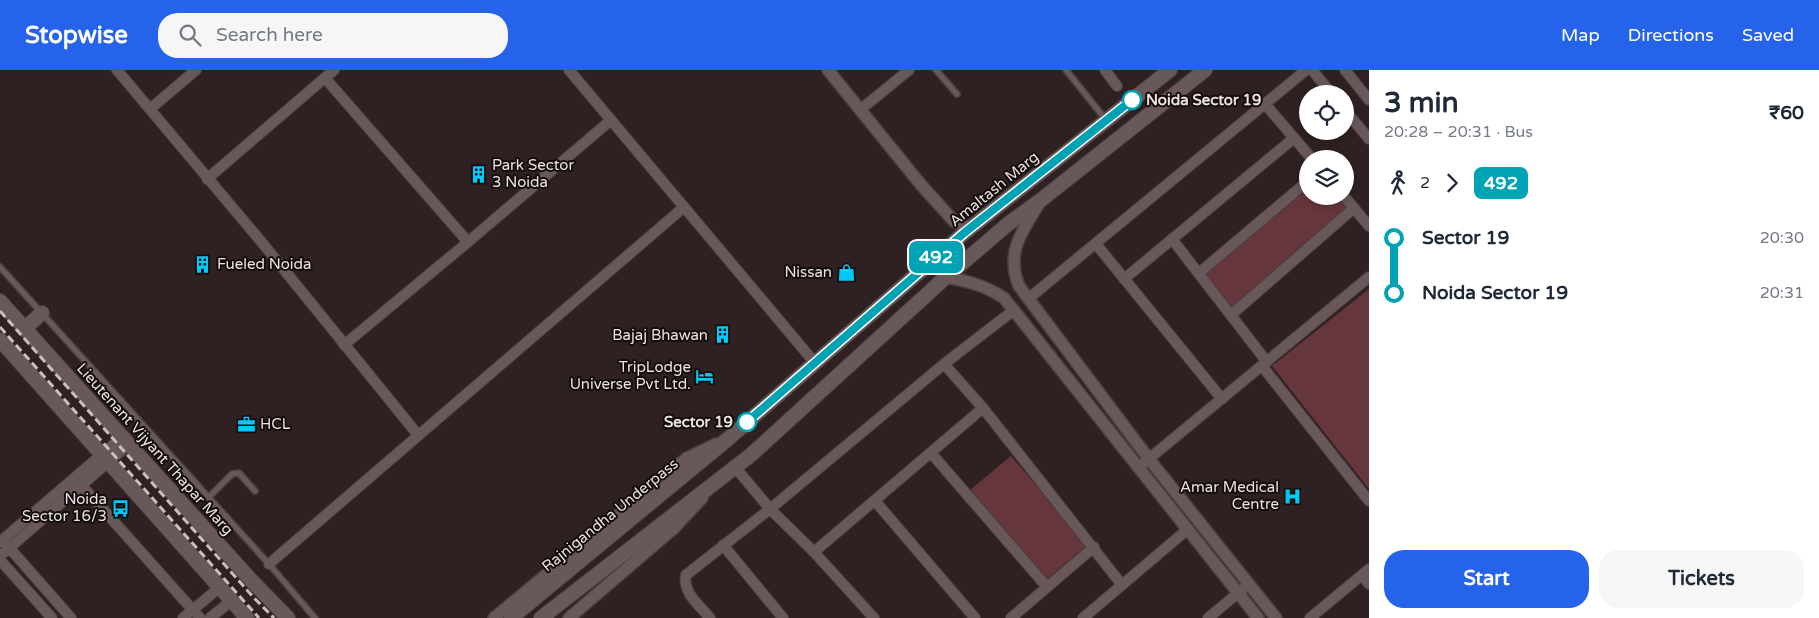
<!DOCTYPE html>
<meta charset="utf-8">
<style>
:root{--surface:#fff;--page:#f6f6f7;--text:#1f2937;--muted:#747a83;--accent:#2563eb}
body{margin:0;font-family:"Varela Round",sans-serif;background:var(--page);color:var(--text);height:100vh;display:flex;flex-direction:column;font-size:19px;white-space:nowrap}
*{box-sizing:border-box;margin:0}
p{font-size:16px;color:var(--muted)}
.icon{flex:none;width:28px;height:28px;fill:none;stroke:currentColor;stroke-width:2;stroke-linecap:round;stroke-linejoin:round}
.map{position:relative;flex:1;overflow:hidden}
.sheet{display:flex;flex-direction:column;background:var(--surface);width:450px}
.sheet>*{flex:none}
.badge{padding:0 10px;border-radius:8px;font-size:18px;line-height:32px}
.buttons{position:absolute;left:1299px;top:15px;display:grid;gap:10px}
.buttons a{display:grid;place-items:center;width:55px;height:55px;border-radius:50%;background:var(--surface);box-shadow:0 2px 8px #0003;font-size:25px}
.map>.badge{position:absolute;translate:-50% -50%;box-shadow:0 0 0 2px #fff}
.legs{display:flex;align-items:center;gap:8px;height:55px;padding:0 15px;font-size:16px}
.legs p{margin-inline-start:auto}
.head{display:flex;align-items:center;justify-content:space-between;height:85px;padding:0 15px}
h1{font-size:28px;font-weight:700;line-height:38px}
.button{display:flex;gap:10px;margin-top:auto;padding:10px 15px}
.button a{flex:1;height:58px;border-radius:20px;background:var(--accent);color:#fff;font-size:20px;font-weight:700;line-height:58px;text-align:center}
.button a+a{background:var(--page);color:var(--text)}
ul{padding:0 15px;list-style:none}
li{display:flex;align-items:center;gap:18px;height:55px;font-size:19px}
li i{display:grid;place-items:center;width:8px;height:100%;margin:0 6px;background:currentColor}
li i::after{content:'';width:12px;height:12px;margin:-6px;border:4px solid;border-radius:50%;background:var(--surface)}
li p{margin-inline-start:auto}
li:first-child i{background:linear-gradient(#0000 50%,currentColor 0)}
li:last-child i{background:linear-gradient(currentColor 50%,#0000 0)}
header{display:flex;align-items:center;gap:30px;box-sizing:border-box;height:70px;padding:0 25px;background:var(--accent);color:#fff}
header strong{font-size:24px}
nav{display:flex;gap:28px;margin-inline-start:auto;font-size:18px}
.search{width:350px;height:45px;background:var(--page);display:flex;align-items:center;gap:12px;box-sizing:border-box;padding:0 18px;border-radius:20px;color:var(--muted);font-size:19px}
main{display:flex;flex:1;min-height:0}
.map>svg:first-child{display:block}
</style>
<header>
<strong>Stopwise</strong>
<div class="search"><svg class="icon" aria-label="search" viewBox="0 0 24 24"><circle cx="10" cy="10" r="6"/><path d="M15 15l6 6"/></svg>Search here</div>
<nav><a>Map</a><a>Directions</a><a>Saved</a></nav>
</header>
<main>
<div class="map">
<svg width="1369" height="548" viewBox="0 0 1369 548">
<rect width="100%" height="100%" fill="#2f2122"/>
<g fill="#66363d">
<path d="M1307,111L1308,126H1344L1354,138L1231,245L1199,203Z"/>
<path d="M1369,219V419L1272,296Z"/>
<path d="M1011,386L1087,475L1046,510L970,420Z"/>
</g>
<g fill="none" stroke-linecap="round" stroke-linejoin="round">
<defs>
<g id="service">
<path d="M936,0L957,24"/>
<path d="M1066,0L1106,50"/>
<path d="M0,197L269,494L315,548"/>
<path d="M209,427L232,404L239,403L255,421"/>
</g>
<g id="minor">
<path d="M117,0L264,175L418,365"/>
<path d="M569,0L815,293"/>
<path d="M1105,0L1117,16"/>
<path d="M1312,0L1332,24"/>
<path d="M1345,0L1369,30"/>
<path d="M325,8L468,172"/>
<path d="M1265,34L1312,89"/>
<path d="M150,39L196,0"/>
<path d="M860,40L909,0"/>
<path d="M1345,40L1369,69"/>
<path d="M207,109L334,0"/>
<path d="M1344,126L1369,156"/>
<path d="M1172,169L1267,292"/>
<path d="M1096,174L1222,329"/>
<path d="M1199,203L1308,111"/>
<path d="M1124,209L1294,68"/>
<path d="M1028,229L1306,0"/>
<path d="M1231,245L1354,138"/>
<path d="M344,275L468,172L611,50"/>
<path d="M944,294L983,338L1122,515"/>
<path d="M1262,296L1369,431"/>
<path d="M931,383L1047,517"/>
<path d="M735,397L770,439L814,482L874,548"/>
<path d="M1139,397L1369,207"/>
<path d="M75,408L200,548"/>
<path d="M875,431L975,548"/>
<path d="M0,472L122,367"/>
<path d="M6,474L71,548"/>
<path d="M723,475L783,548"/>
<path d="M814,482L983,338"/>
<path d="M0,486L129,374"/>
<path d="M0,490L52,548"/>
<path d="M269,494L684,137"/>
<path d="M1362,505L1369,514"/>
<path d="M183,548L220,517"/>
<path d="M210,548L231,531"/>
<path d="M710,548C700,536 682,522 686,505L770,439L944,294L1014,240"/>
<path d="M1011,548L1094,477"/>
<path d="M1083,548L1188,459"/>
<path d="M1208,548L1249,514"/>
<path d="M1310,548L1369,499"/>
</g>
<g id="tertiary">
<path d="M828,0L922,116L951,148L955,152L971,158"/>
<path d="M1040,132C1023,160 1005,182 1019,216L1149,389L1276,548"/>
<path d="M946,207C968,211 986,216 1004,228L1258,548"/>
<path d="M494,548L687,388L716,374"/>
<path d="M569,548L674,458L702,428"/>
</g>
<g id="secondary">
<path d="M0,231L250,509L288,548"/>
<path d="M25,258L42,243"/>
<path d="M0,270L247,548"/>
<path d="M511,548L729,368L964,163L1170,0"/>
<path d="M541,548L752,384L946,207L1008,154L1041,130L1205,0"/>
</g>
</defs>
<use href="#service" stroke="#4a3e3f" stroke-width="8"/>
<use href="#minor" stroke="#4a3e3f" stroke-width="12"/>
<use href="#tertiary" stroke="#4a3e3f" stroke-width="14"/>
<use href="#secondary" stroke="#4a3e3f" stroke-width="16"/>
<use href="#service" stroke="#69585a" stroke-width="5"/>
<use href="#minor" stroke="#69585a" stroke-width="10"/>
<use href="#tertiary" stroke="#69585a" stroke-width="11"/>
<use href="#secondary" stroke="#69585a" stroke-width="14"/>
<g stroke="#c8bebe" stroke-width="3" stroke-dasharray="8 4" stroke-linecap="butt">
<path d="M0,241L254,528L274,548"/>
<path d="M0,257L259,548"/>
</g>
</g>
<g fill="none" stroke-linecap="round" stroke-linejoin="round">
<defs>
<path id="line-1" d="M747,352L964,163L1132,30"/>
</defs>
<use href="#line-1" stroke="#fff" stroke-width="11"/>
<use href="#line-1" stroke="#00a3b4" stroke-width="8"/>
</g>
<defs>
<symbol id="building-bare" viewBox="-9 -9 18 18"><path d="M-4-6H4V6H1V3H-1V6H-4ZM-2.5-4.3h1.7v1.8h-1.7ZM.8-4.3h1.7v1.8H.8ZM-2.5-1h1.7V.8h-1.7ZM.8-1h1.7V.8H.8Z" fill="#00cbf8" stroke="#130d0d" stroke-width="2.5" paint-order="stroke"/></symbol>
<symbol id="shop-bare" viewBox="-9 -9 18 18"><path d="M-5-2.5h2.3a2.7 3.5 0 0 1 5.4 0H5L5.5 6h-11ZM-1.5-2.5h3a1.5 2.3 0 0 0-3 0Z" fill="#00cbf8" stroke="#130d0d" stroke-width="2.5" paint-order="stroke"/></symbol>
<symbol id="hotel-bare" viewBox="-9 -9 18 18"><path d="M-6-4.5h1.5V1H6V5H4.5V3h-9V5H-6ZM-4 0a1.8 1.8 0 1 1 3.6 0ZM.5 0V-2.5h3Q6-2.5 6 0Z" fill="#00cbf8" stroke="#130d0d" stroke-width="2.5" paint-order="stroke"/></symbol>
<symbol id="office-bare" viewBox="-9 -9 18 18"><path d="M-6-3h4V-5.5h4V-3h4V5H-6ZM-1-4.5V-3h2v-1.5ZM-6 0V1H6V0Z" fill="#00cbf8" stroke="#130d0d" stroke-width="2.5" paint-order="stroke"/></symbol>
<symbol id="hospital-bare" viewBox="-9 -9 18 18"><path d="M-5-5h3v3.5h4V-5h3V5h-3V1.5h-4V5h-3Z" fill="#00cbf8" stroke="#130d0d" stroke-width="2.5" paint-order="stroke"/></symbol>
<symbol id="bus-bare" viewBox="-9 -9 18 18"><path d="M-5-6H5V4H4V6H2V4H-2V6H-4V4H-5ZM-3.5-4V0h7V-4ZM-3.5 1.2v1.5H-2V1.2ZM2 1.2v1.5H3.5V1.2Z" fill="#00cbf8" stroke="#130d0d" stroke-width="2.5" paint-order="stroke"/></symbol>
</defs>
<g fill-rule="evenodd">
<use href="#building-bare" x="466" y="92" width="25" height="25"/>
<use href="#building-bare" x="190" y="182" width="25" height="25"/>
<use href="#shop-bare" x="834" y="190" width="25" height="25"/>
<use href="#building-bare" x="710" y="252" width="25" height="25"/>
<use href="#hotel-bare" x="692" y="294" width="25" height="25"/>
<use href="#office-bare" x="234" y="342" width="25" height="25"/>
<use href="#hospital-bare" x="1280" y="414" width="25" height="25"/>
<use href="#bus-bare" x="108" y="426" width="25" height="25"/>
</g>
<g fill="#fff" stroke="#00a3b4" stroke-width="2.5">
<circle cx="1132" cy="30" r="9"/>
<circle cx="747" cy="352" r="9"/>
</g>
<g text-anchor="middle" stroke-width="4" stroke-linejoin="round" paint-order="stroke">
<g font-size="15" font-weight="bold" fill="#ece2e2" stroke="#130d0d" text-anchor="start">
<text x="1146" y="35">Noida Sector 19</text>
<text x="733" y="357" text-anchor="end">Sector 19</text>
</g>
<g font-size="15" fill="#ece2e2" stroke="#130d0d" text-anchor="end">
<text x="492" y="100" text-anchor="start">Park Sector<tspan x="492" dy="17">3 Noida</tspan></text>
<text x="217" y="199" text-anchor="start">Fueled Noida</text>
<text x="832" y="207">Nissan</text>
<text x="708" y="270">Bajaj Bhawan</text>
<text x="691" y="302">TripLodge<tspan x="691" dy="17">Universe Pvt Ltd.</tspan></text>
<text x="260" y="359" text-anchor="start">HCL</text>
<text x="1279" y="422">Amar Medical<tspan x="1279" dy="17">Centre</tspan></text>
<text x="107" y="434">Noida<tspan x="107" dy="17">Sector 16/3</tspan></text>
</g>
<g font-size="15" fill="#ece2e2" stroke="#130d0d">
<text transform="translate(994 119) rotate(-39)" y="5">Amaltash Marg</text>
<text transform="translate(155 379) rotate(48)" y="5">Lieutenant Vijyant Thapar Marg</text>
<text transform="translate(610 445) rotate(-39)" y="5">Rajnigandha Underpass</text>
</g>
</g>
</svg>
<div class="buttons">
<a><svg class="icon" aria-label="locate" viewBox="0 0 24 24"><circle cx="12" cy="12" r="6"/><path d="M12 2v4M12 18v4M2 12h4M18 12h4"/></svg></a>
<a><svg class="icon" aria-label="layers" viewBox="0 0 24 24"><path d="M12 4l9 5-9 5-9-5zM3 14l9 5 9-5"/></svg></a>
</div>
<b class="badge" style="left:936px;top:187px;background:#00a3b4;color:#fff">492</b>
</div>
<section class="sheet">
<div class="head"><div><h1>3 min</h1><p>20:28 – 20:31 · Bus</p></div><b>₹60</b></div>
<div class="legs"><svg class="icon" aria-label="walk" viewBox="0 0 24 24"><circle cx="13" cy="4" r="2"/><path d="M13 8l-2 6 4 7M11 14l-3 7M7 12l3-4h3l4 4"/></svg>2<svg class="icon" aria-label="forward" viewBox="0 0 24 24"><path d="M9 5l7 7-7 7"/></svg><b class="badge" style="background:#00a3b4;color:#fff">492</b></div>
<ul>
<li><i style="color:#00a3b4"></i><b>Sector 19</b><p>20:30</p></li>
<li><i style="color:#00a3b4"></i><b>Noida Sector 19</b><p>20:31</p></li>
</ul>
<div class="button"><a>Start</a><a>Tickets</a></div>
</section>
</main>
